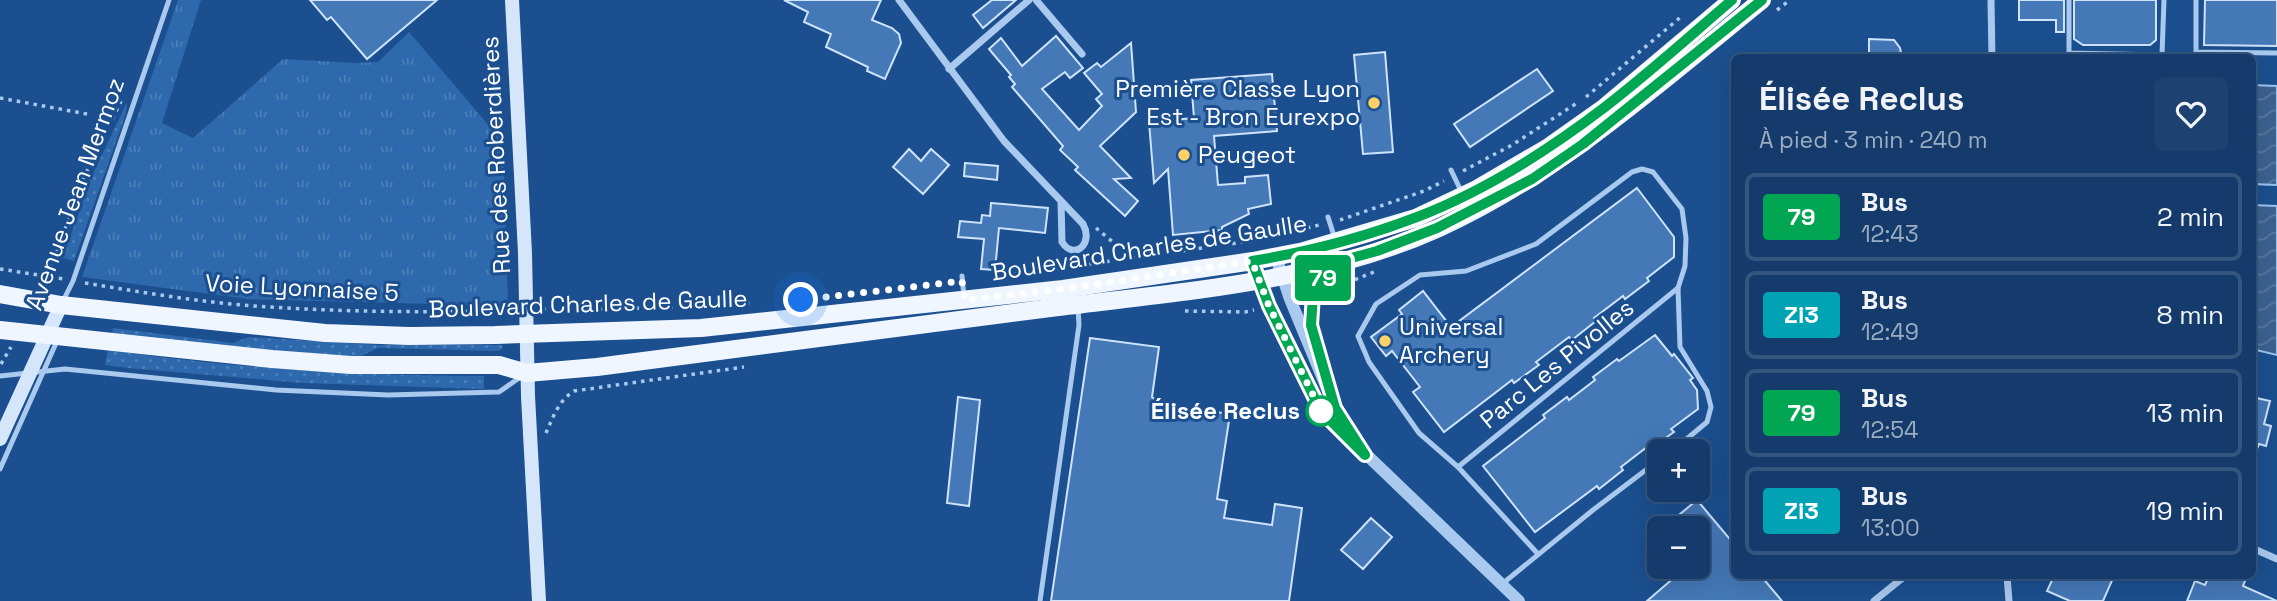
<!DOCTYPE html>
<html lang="fr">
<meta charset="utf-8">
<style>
:root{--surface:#143b6b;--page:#1d4271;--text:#f1f3f6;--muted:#9dadc1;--line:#33557e}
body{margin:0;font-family:"Space Grotesk",sans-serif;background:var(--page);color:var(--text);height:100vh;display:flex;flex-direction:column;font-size:26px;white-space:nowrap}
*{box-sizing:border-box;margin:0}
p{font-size:23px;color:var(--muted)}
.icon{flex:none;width:38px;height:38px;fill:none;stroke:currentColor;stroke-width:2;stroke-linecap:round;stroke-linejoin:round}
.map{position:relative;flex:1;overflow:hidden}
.side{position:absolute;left:1731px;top:54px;width:525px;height:525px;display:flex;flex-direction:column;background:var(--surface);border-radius:10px;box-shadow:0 7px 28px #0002,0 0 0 2px var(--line)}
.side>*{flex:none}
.badge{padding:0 14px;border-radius:5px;font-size:24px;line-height:46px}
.tools{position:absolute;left:1647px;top:439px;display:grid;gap:14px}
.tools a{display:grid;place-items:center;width:63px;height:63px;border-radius:10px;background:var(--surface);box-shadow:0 7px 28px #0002,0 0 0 2px var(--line);font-size:35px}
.you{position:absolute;width:35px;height:35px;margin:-18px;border:5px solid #fff;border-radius:50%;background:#1a73e8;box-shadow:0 0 0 10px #1a73e833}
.map>.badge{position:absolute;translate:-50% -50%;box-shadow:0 0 0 4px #fff}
.round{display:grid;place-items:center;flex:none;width:74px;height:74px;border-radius:10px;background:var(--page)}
.head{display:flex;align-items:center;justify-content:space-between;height:119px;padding:0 28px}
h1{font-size:33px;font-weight:700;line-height:52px}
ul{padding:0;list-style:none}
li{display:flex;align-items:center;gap:21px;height:88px;margin:0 14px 10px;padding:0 14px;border:4px solid var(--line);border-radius:10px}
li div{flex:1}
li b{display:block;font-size:26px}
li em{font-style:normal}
li .badge{min-width:77px;font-weight:700;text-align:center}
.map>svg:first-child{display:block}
</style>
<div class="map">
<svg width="2277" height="601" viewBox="0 0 2277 601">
<defs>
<pattern id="grass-tufts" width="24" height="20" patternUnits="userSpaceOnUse" patternTransform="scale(1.75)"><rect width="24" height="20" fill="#2e69ad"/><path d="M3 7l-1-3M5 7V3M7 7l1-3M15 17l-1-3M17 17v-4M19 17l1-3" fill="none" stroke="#4d80b9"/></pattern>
<pattern id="park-dots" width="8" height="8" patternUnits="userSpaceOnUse" patternTransform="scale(1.75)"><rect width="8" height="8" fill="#2e69ad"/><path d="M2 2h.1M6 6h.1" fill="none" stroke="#4d80b9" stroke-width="1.8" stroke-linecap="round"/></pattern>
<pattern id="water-waves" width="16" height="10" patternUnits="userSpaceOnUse" patternTransform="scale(1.75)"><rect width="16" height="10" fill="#3c6290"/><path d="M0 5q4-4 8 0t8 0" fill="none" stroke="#597aa1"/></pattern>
</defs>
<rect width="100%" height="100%" fill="#1b4f8f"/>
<path fill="url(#grass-tufts)" d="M178,0H201L162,123L193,138L283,59L355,63L378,62L409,32L503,142L508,306L248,299L82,277Z"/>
<g fill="url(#park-dots)">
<path d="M127,102L126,113L74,261L63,258L90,180Z"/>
<path d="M113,328L233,343L248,337L380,345H501L503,347L501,350L494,351L378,348L359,357L249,349L112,334Z"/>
<path d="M108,350C233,368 358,376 484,376V389L302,383L128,368L105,365Z"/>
</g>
<g fill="url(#water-waves)" stroke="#9cc4f0" stroke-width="2">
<path d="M2252,85L2277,86V185L2252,184Z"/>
<path d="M2252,205L2277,206V355L2252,349Z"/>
</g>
<g fill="#4478b7" stroke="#cfe3fa" stroke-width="2">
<path d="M310,0H437L367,59L331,17L327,20Z"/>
<path d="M784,0H881L872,20L892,28L899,34L901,43L885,79L867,71L868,67L826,47L831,34L804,22L808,12Z"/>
<path d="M992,0H1016L983,28L973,15Z"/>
<path d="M2019,0H2064V32H2056V20H2019Z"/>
<path d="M2074,0H2156V40L2150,45H2083L2074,39Z"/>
<path d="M2205,0H2277V46L2204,45Z"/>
<path d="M1056,36L1083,68L1070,78L1065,72L1042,89L1079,130L1102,106L1096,99L1102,94L1084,73L1097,63L1101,67L1131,43L1136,112L1100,146L1131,178L1114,179L1138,201L1125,216L1075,170L1078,167L1060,150L1063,146L1012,87L1015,84L1009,77L1011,75L989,49L1001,38L1022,66Z"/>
<path d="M1869,39L1894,40L1900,48L1902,58H1869Z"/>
<path d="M1385,52L1393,152L1363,154L1354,55Z"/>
<path d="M1537,69L1553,91L1470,147L1454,124Z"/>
<path d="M1272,74L1277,131L1214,136L1218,185L1245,183V177L1268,175L1271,204L1248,209L1249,214L1222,227V230L1173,235L1168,169L1154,183L1149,122L1194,118L1191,80Z"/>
<path d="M909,149L921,161L931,149L949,165L923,194L893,167Z"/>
<path d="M965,163L998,166L997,180L964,176Z"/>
<path d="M1637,188L1674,237V257L1647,278L1649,281L1625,299L1623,296L1594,318L1596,321L1572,340L1569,337L1536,362L1539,365L1514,383L1512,380L1444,432L1413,392L1420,387L1392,351L1386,356L1371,337L1402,314L1399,310L1423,291L1451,327Z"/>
<path d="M991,203L1048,208L1045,233L999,228L995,270L981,269L984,239L958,237L960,221L981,223L982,215L990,216Z"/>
<path d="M1655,335L1672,356L1674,354L1693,378L1690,380L1697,390L1698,409L1671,429L1674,432L1649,450L1647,447L1621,467L1623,470L1599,489L1597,486L1535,532L1483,466L1545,418L1543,415L1567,397L1569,400L1595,380L1593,377L1617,359L1619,361Z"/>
<path d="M1090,338L1159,347L1152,397L1162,404L1230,414L1217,499L1227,501L1224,518L1272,525L1275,504L1302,508L1289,601H1051Z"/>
<path d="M958,397L980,400L969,506L947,503Z"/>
<path d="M2252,397L2270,401L2264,424L2271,426L2266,446L2259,444L2257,449L2252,448Z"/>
<path d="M1697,500L1734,544V576H1761L1782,601H1647L1676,576L1668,567H1698V528H1663Z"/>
<path d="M1371,518L1392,537L1363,569L1341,550Z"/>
<path d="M2054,576H2114L2103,601H2070L2047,591Z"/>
<path d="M2209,576H2247L2243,586L2277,601H2187L2195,581L2205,585Z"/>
</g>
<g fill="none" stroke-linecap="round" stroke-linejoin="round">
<g stroke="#a9c9ee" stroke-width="3.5" stroke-dasharray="3.5 5" stroke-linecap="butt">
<path d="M1777,10L1790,0"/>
<path d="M1586,97L1682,16"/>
<path d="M0,98L87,114"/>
<path d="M1463,171L1512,145L1577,103"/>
<path d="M1340,220L1424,191L1444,181"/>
<path d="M1096,228L1132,258"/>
<path d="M0,269L64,279"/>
<path d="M1005,276L1259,240L1319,225"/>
<path d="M85,283C141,292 198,302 255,306C341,312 427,313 513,310"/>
<path d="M45,284L83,179L121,101"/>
<path d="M1339,286L1374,272"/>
<path d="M542,309H616L751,303"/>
<path d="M1185,311L1245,312L1254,310"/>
<path d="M1,364L11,347"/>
<path d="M546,433C553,417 559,400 574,391L744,367"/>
</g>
<g stroke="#a9c9ee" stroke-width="5">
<path d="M2069,0V53L2162,55L2164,0"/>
<path d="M2196,0V52L2277,53"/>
<path d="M1451,170L1462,193"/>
<path d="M1328,217L1335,239"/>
<path d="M962,276L964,297"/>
<path d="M63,301L73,281L169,0"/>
<path d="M0,376L65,369L276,390L388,395L499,392L522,376"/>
<path d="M1458,467L1678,288"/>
<path d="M0,469L57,341"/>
<path d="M1538,554L1458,467L1419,433L1369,362L1358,336L1376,304L1420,275L1466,271L1536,244L1632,172L1642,169L1653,172L1682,209L1686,238L1685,266L1678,288L1680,347L1707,391L1711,407L1707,422L1671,452"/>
<path d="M1502,584L1593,510L1659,460"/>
<path d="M1040,601L1079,325L1078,308"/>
</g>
<g stroke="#a9c9ee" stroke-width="7">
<path d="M899,0L1004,141L1083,224C1094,244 1074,261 1062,242L1061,202"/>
<path d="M1036,0L1082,54"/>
<path d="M1991,0L1992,58"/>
<path d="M949,69L1029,0"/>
<path d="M2252,548L2277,559"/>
<path d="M2007,576L2009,601"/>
<path d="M1874,601L1905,576"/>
</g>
<g stroke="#a9c9ee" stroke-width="12">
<path d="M1276,257L1290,299L1335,408L1351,433"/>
<path d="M1253,261L1269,306L1321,411L1519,601"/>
<path d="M1317,347C1307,310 1309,293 1335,265"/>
</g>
<g stroke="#d6e6fa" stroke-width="14">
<path d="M512,0L525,253L528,396L539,601"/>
<path d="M0,439L61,305"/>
</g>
<g stroke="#f0f6ff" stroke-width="18">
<path d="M0,294L61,305L325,333L409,336L495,335L701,328L1063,289L1253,261L1304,251L1416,218L1475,190L1547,148L1605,107L1732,0"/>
<path d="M0,330L272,359L351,365H499L527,373L597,367C750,346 904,327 1058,307C1187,291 1319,282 1439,228C1561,172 1658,84 1762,0"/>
</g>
</g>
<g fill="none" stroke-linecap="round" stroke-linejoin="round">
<defs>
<path id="line" d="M1732,0C1690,36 1649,73 1605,107C1550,149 1482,192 1417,217C1365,237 1308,252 1252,261L1269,306L1321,411L1365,455L1335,408L1311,325L1313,295L1323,278L1337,262L1377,251L1437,228L1532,179L1583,144L1762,0"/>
</defs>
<use href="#line" stroke="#fff" stroke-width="16"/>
<use href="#line" stroke="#00a651" stroke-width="10"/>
<path stroke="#fff" stroke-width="7" stroke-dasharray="0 12.6" d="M801,300L962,281L965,300L1063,289L1252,261L1269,306L1321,411"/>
</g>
<g fill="#ffd166" stroke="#1b4f8f" stroke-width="2.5">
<circle cx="1374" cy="103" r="7"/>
<circle cx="1184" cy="155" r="7"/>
<circle cx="1385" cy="341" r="7"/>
</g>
<circle fill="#fff" stroke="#00a651" stroke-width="3.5" cx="1321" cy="411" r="14"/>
<g text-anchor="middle" stroke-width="6" stroke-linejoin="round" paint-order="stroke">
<g font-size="24" fill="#fff" stroke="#1b4f8f" text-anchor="start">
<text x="1360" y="97" text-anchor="end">Première Classe Lyon<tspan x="1360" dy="28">Est - Bron Eurexpo</tspan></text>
<text x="1198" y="163">Peugeot</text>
<text x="1399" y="335">Universal<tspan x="1399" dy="28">Archery</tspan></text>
</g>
<g font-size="24" fill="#fff" stroke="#1b4f8f">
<text transform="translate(496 155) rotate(-93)" y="8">Rue des Roberdières</text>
<text transform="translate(75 194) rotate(-70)" y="8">Avenue Jean Mermoz</text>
<text transform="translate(1149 248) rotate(-9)" y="8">Boulevard Charles de Gaulle</text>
<text transform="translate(302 288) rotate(3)" y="8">Voie Lyonnaise 5</text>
<text transform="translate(588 304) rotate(-2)" y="8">Boulevard Charles de Gaulle</text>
<text transform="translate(1557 364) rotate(-39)" y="8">Parc Les Pivolles</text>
</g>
<g font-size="24" font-weight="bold" fill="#fff" stroke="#1b4f8f" text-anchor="end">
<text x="1300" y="419">Élisée Reclus</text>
</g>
</g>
</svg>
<div class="tools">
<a>+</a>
<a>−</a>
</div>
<div class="you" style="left:801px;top:300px"></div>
<b class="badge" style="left:1323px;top:278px;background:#00a651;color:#fff">79</b>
<section class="side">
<div class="head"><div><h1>Élisée Reclus</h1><p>À pied · 3 min · 240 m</p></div><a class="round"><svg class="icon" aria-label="heart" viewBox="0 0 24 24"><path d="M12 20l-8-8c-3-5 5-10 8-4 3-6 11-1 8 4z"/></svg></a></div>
<ul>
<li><span class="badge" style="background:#00a651;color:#fff">79</span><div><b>Bus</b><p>12:43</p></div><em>2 min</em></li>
<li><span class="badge" style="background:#00a3b4;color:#fff">Zi3</span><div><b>Bus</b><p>12:49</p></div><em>8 min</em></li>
<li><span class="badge" style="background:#00a651;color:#fff">79</span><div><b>Bus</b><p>12:54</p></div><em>13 min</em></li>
<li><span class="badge" style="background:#00a3b4;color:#fff">Zi3</span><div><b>Bus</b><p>13:00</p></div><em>19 min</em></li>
</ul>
</section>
</div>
